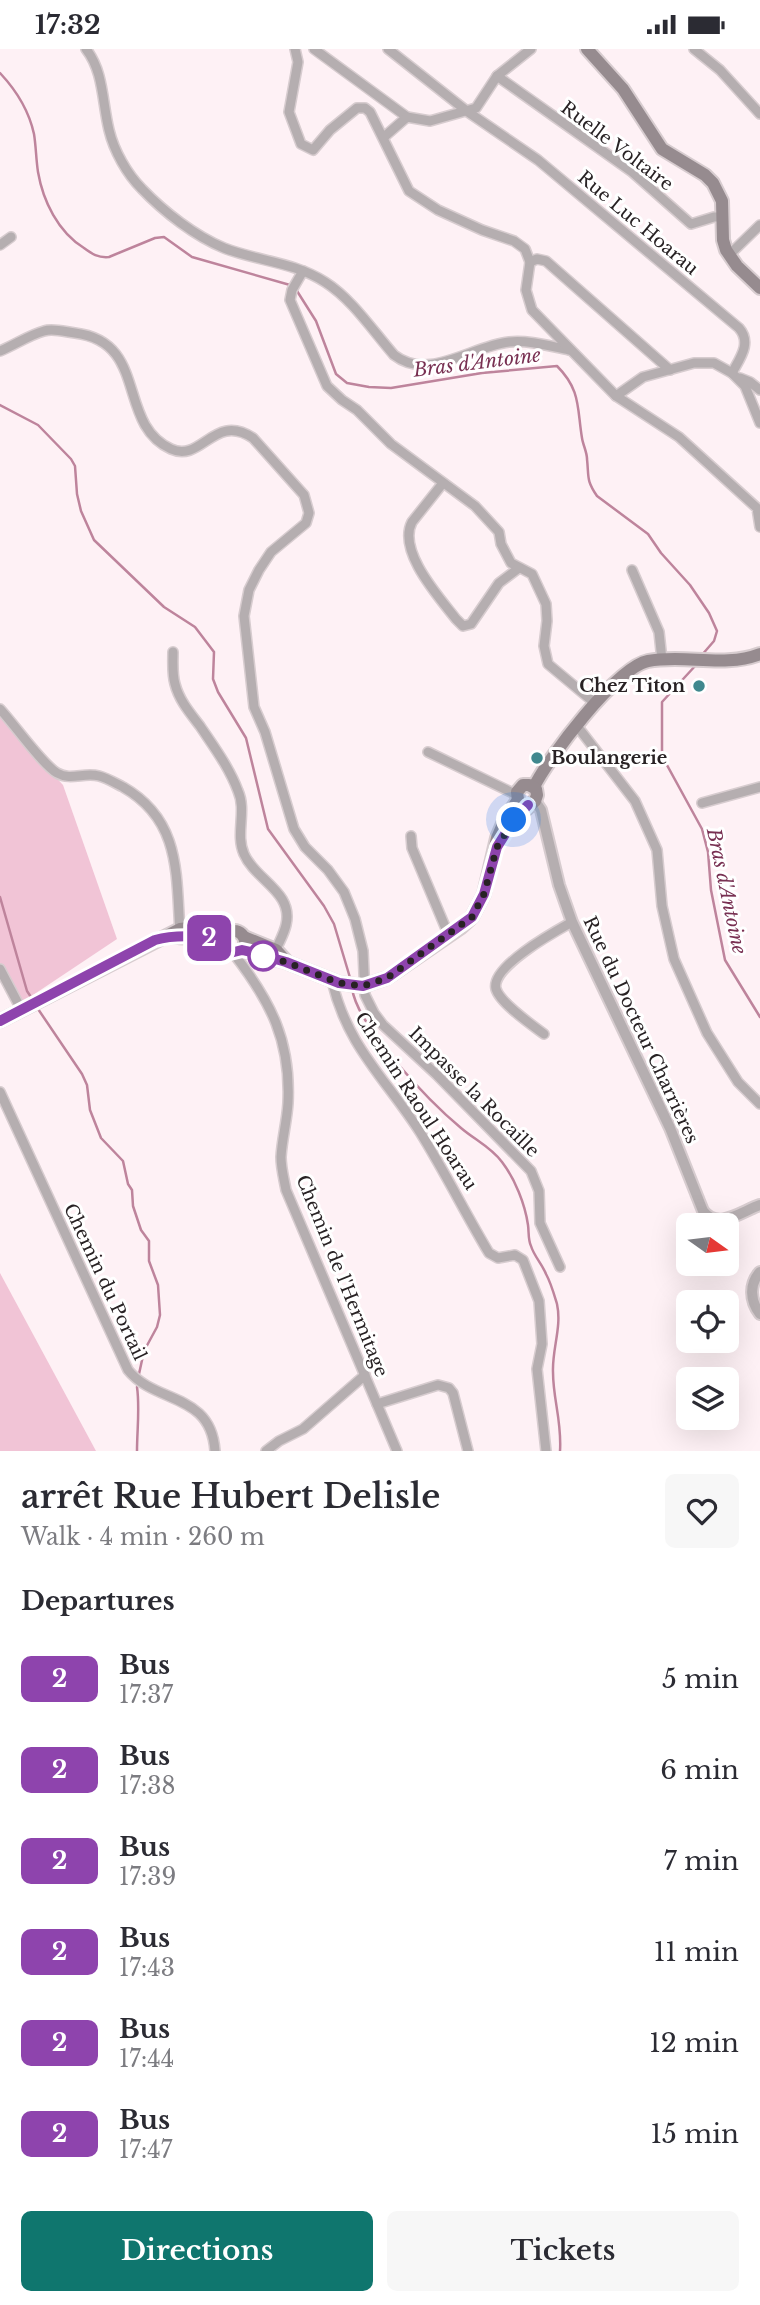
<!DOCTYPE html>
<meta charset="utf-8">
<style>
:root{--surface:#fff;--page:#f7f7f7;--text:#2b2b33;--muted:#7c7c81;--accent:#0f766e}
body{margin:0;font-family:"Libre Baskerville",serif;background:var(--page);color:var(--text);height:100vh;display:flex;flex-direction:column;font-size:26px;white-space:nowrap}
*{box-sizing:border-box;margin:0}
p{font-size:23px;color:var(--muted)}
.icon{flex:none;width:38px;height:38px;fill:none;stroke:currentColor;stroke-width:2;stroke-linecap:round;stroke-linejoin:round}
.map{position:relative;height:1402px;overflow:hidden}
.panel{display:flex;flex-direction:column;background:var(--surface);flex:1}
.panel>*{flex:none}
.badge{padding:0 14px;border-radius:10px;font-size:24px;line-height:46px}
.needle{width:46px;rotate:104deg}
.buttons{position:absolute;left:676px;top:1164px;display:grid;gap:14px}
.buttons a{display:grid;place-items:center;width:63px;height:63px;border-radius:10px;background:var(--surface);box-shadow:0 7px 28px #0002;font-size:35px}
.you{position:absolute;width:35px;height:35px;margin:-18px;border:5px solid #fff;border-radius:50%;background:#1a73e8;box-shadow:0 0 0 10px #1a73e833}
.map>.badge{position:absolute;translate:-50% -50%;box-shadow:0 0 0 4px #fff}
h2{padding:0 21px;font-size:26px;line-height:63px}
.round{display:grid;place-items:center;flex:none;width:74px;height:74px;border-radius:10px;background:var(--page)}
.head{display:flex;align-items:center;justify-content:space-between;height:119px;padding:0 21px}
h1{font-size:33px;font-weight:600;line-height:52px}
.button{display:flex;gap:14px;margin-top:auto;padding:14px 21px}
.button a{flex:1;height:80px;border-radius:10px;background:var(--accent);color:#fff;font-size:28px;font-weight:600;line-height:80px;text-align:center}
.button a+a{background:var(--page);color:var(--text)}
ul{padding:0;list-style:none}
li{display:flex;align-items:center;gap:21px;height:91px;padding:0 21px}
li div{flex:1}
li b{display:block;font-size:26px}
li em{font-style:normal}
li .badge{min-width:77px;font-weight:700;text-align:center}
.status{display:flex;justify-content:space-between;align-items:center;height:49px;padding:0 35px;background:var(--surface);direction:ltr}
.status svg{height:19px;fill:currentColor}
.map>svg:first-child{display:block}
</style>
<div class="status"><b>17:32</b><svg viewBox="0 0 49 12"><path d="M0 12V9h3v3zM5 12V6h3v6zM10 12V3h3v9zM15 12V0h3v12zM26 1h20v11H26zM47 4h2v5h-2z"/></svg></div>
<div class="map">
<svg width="760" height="1402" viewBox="0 0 760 1402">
<rect width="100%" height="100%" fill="#fef1f5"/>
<g fill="#f1c4d6">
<path d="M0,668L63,736L117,890L18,956L0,918Z"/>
<path d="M0,1224L96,1402H0Z"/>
</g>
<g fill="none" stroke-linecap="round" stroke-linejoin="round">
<g stroke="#be849c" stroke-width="2.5">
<path d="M0,24C15,40 29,62 34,85C36,97 36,110 38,123C43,152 58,183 84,199C92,205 98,209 109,208L155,189L164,188L192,208L290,236"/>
<path d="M297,242L316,272L336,325L347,334L369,338L391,339L482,324L557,317C581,341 577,359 582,389C583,396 587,403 587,410C589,428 586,431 597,447L648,485L661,504L690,536L709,564L717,582L714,592L701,607"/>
<path d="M0,356L38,376L71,410L75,417L77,445L81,462L94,491L164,558L195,578L214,603L213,630L218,643L246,689L268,780L324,857L334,875L351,932"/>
<path d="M696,616L662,653V707L702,780L708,803L711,841L725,911L760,968"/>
<path d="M0,848L27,942L33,951"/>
<path d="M352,939C357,978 431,1054 461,1079C475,1091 491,1098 502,1113C515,1130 525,1155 528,1176C529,1183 528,1191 531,1197C534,1207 542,1215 546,1225C551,1234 554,1245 557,1255C562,1278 552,1300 553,1323C553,1351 562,1372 560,1402"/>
<path d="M36,957L82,1025L87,1036L90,1061L101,1089L123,1112L128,1135L132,1141L133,1157L141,1181L149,1192V1212L158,1236L160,1266L157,1278L144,1302L139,1325"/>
<path d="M137,1338C140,1359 137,1381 137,1402"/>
</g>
<defs>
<g id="minor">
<path d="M86,0C104,23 102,53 109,81C114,102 127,125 142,140C164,163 195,187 224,199C257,212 294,213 325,233C352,250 373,282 394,306C429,333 471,297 509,293C529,291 549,297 569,301"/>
<path d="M295,0L298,13L289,63L301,95L313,101L330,81L357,59H365L370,63L409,142L438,161L482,181L514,192L525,200L530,213L526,241L532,261L616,347L679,388L757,459L760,478"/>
<path d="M314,0L407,68L430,72L476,59L497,27L531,0"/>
<path d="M388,0L468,63L538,111L739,279C752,294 740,309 732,324L745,337L760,374"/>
<path d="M694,0L720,21L760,65"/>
<path d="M497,27L631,122L691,175L714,168H722"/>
<path d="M384,88L407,68"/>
<path d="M0,196L11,188"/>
<path d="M729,206L760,176"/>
<path d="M530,213L537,210L546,212L670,321"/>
<path d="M303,222L292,241L290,251L327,337L342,351L357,361L391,395L475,457L499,483L501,495L511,514L532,525L546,555L547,572L544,597L548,615L596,655"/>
<path d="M0,302C15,296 29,286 44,282C53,279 66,283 75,284C149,293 116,375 171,400C202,414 214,363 253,389L304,446L309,464L306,474L271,503L259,521L249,541L244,567L254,658L265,683L294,780L305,798L328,821L344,843L355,870L363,902L365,946L374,964L383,976L437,1026L531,1122L539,1142L540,1174L560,1218"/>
<path d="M740,329L750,333L760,341"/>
<path d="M616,347L643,328L694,314H714L732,324"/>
<path d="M443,434L412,473C397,502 439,548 456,570L463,577L471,575L499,534L519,519"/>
<path d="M632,521L659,583L662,611"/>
<path d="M173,603C173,613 172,625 175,635C179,651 190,664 200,677C214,698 229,718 238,742C247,762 235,785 244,805C255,831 294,843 286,876C284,885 279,893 276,901"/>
<path d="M0,660C14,675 42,715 57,724C71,732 84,723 99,727C107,729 115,734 123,738C181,771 176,825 180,883"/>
<path d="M577,677L635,752L657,801L662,857L674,910L707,984L738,1033L760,1055"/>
<path d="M428,703L517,746"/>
<path d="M702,754L760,738"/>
<path d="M411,787L412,799L449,887"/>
<path d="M234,905C271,953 291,992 288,1054C287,1072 282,1090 281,1108C281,1119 284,1130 286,1141L397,1402"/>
<path d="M0,920L21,960"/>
<path d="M332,932C347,997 386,1030 420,1083C445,1123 465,1164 489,1204L498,1209L515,1206L523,1211L539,1252L542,1295L537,1320L546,1402"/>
<path d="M544,985C532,976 500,954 496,940C490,918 556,882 572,873"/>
<path d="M0,1043L128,1321C155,1355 211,1343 215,1402"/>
<path d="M377,1355L438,1336L449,1339L453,1344L468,1402"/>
<path d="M266,1402L279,1392L303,1380L365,1326"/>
</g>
<g id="tertiary">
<path d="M535,752L541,761L559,836L572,873L670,1079L703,1162C718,1182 742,1162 760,1156"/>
<path d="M760,1223C749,1235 750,1252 760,1265"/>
</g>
<g id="secondary">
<path d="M587,0L623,40L662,100L705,126L713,134L722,152L723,191L726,201L737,217L760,239"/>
<path d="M534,738C548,709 617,618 648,612C685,605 724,619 760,605"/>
<path d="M509,780L514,771L535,752L537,746L536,740L529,736H523L517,743L518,751"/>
<circle cx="234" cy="893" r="11"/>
<path d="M171,887C188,891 205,886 222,893"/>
<path d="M244,888L276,901L286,912"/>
<path d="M242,901L286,913L339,934L363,937L387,929L460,879L472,868L484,845L497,789L506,768L518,751"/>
<path d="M0,972L180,880L197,878L231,882"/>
</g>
</defs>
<use href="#minor" stroke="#d7cccf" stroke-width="12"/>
<use href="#tertiary" stroke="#d7cccf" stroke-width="14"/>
<use href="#secondary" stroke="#d7cccf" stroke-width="16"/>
<use href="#minor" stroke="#b5aeb0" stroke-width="9"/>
<use href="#tertiary" stroke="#b5aeb0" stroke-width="10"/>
<use href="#secondary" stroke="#968b8f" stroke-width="12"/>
</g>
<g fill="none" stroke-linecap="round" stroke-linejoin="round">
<defs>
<path id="line" d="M0,972L155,891C173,886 203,886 222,892L224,900L230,904L242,901L255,904L286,913L339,934L363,937L387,929L472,868L484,845L497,798L514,771L528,756"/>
</defs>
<use href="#line" stroke="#fff" stroke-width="16"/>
<use href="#line" stroke="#8e44ad" stroke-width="10"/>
<path stroke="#282224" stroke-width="7" stroke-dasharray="0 12.6" d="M263,907L255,904L286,913L339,934L363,937L387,929L472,868L484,845L497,798L514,771"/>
</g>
<g fill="#40888e" stroke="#fff" stroke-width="2.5">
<circle cx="699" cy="637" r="7"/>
<circle cx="537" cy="709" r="7"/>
</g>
<circle fill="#fff" stroke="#8e44ad" stroke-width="3.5" cx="263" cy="907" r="14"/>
<g text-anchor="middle" stroke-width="6" stroke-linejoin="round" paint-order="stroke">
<g font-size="18" fill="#282224" stroke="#fff">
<text transform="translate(617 97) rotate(37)" y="6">Ruelle Voltaire</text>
<text transform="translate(638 174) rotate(40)" y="6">Rue Luc Hoarau</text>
<text transform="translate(641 981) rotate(65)" y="6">Rue du Docteur Charrières</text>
<text transform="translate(474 1043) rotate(45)" y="6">Impasse la Rocaille</text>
<text transform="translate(416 1052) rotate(57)" y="6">Chemin Raoul Hoarau</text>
<text transform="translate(342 1227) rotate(68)" y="6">Chemin de l'Hermitage</text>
<text transform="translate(105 1233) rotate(65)" y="6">Chemin du Portail</text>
</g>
<g font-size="18" font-weight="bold" fill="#282224" stroke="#fff" text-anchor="end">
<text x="685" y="643">Chez Titon</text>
<text x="551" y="715" text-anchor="start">Boulangerie</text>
</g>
<g font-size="19" font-style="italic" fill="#783052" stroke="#fff">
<text transform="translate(477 313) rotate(-7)" y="7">Bras d'Antoine</text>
<text transform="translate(727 842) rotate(78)" y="7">Bras d'Antoine</text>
</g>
</g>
</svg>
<div class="buttons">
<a><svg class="needle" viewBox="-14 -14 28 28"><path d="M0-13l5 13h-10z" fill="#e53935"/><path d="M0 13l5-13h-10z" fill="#7c7c81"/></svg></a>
<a><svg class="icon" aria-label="locate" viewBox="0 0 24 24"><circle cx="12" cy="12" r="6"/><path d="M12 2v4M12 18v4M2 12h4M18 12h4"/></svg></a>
<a><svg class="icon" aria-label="layers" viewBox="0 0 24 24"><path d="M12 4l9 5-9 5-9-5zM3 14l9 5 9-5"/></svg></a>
</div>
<div class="you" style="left:514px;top:771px"></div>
<b class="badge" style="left:209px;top:889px;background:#8e44ad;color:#fff">2</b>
</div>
<section class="panel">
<div class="head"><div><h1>arrêt Rue Hubert Delisle</h1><p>Walk · 4 min · 260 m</p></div><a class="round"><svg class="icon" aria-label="heart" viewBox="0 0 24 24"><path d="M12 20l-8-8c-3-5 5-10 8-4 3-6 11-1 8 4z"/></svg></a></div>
<h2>Departures</h2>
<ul>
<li><span class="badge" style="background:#8e44ad;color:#fff">2</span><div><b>Bus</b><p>17:37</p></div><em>5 min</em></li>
<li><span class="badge" style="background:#8e44ad;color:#fff">2</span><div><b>Bus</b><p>17:38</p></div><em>6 min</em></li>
<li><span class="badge" style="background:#8e44ad;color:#fff">2</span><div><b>Bus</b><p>17:39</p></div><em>7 min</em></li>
<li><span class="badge" style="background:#8e44ad;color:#fff">2</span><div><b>Bus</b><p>17:43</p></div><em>11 min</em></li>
<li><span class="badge" style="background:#8e44ad;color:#fff">2</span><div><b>Bus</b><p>17:44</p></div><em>12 min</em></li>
<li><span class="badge" style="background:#8e44ad;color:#fff">2</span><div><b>Bus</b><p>17:47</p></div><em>15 min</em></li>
</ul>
<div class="button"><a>Directions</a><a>Tickets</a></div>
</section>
